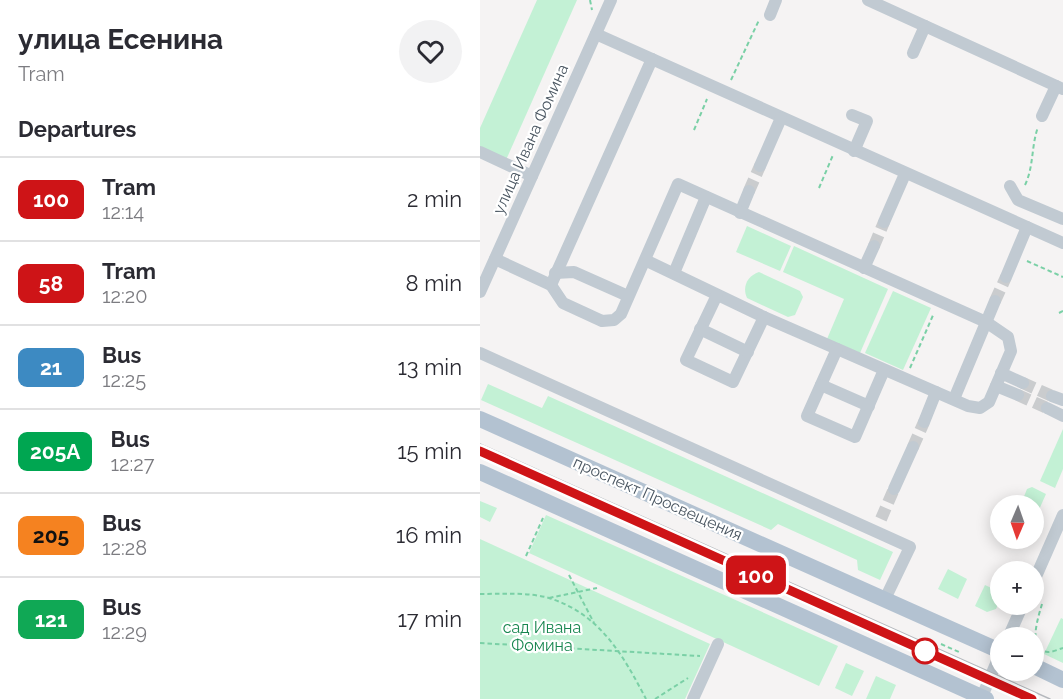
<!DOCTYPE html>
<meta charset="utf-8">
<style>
:root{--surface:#fff;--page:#f2f2f3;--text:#2b2b33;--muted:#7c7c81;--line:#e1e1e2}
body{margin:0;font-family:Raleway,sans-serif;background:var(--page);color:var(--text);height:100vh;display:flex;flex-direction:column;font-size:22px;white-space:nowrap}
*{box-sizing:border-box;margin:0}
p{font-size:20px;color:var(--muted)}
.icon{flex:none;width:33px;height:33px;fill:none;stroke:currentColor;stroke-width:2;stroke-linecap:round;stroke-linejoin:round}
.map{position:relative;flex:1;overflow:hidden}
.drawer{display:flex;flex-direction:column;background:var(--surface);width:480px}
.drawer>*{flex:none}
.badge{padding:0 12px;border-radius:9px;font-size:21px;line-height:39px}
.needle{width:39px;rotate:182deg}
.tools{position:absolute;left:510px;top:495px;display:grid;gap:12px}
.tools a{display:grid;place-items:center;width:54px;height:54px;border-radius:50%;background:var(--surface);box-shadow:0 3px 15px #0003;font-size:30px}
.map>.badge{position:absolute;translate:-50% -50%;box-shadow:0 0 0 3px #fff}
h2{padding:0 18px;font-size:22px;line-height:54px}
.round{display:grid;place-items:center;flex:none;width:63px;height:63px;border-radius:32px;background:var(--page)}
.overview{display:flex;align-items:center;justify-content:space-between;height:102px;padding:0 18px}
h1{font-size:28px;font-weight:700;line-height:45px}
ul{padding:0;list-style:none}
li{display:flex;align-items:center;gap:18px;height:84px;padding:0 18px;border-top:2px solid var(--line)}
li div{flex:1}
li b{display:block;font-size:22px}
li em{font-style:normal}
li .badge{min-width:66px;font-weight:700;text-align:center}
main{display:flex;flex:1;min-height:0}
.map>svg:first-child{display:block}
</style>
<main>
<section class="drawer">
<div class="overview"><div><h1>улица Есенина</h1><p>Tram</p></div><a class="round"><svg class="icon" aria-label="heart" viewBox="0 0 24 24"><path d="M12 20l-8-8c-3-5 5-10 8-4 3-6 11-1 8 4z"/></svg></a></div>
<h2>Departures</h2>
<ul>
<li><span class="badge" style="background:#ce1417;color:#fff">100</span><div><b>Tram</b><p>12:14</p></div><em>2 min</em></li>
<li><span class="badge" style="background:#ce1417;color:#fff">58</span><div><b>Tram</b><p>12:20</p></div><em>8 min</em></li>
<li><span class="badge" style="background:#3d8ac2;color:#fff">21</span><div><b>Bus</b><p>12:25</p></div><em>13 min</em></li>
<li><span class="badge" style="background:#00a651;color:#fff">205А</span><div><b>Bus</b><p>12:27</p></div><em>15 min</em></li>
<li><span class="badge" style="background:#f58220;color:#111">205</span><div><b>Bus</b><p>12:28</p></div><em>16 min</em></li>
<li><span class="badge" style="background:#10a855;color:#fff">121</span><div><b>Bus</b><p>12:29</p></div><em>17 min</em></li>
</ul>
</section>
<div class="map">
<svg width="583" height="699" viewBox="0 0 583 699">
<rect width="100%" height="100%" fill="#f5f3f3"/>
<g fill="#c3f1d5">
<path d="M57,0H97L26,160L0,148V128Z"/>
<path d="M267,226L311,246L300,271L256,252Z"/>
<path d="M314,246L408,289L380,353L347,339L364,299L303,272Z"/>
<path d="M279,272L320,291L323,297L315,315L308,317L267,298C262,287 267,276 279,272Z"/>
<path d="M413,291L451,308L423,370L385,353Z"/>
<path d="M8,384L62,408L68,396L413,552L400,580L378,570L377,560L298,524L291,530L1,400Z"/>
<path d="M583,429V469L575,488L560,481Z"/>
<path d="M552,487L566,494L558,512L554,510V506L541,504L547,489Z"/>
<path d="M0,501L17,508L10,522L0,517Z"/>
<path d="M66,515L358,646L339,686L49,553Z"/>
<path d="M0,539L230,644L205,699H0Z"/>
<path d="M468,569L487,579L478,599L458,589Z"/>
<path d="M505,585L520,592V600L516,609L507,612L495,606Z"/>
<path d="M581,618L583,619V663L564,654Z"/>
<path d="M366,663L384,671L372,696L355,688Z"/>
<path d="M396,676L416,685L410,699H386Z"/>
</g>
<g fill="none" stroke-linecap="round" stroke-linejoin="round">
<g stroke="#caccce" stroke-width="12" stroke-dasharray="12 6" stroke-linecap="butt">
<path d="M269,191L280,166"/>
<path d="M394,246L404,222"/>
<path d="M515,301L526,277"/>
<path d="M543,383L572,396"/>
<path d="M538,395L567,408"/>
<path d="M433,447L444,422"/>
<path d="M401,519L414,489"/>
</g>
<g stroke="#7ad0a6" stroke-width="2" stroke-dasharray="4.5 3" stroke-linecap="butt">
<path d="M110,0L112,10"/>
<path d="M251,80L279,20"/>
<path d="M214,130L227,99"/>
<path d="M545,185C554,166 551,147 558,127"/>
<path d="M339,188L353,155"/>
<path d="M547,261L583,277"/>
<path d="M579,313L583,311"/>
<path d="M430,368L454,313"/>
<path d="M46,556L63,518"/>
<path d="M89,575L114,623"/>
<path d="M0,594C22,594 48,592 69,598C120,614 143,655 166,699"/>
<path d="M69,598L117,588"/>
<path d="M562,604C559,615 546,651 568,652C573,652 579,649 583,648"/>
<path d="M0,643L220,656"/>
<path d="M461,644L479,652"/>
<path d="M539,697L542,699"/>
<path d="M175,699L208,678"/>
</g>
<g stroke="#c1cad2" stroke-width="12">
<path d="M388,0L583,89"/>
<path d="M290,15L296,0"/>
<path d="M116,34L583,243"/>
<path d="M433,53L445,26"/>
<path d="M372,115L387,121L374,151"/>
<path d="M562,116L576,86"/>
<path d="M0,152L52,176"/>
<path d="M280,166L301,118"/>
<path d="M530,186L538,200L583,219"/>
<path d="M260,213L269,191"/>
<path d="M404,222L425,174"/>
<path d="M15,259L71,285L83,303L122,321L134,320L141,314L198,184L506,322L528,337L531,351L509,402L500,408L488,406L284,317L165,260"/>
<path d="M384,268L394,246"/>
<path d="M75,273L94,272L148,296"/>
<path d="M194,273L226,197"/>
<path d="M526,277L547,227"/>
<path d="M71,285L172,59"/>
<path d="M0,292L131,0"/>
<path d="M237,295L206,360L253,382L284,317"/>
<path d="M220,329L268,352"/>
<path d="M357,349L327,416L375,437L404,370"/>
<path d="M0,353L430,547L405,599"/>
<path d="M521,373L543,383"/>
<path d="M341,385L389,406"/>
<path d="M516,386L538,395"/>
<path d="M572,396L583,400"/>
<path d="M474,399L515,301"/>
<path d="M567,408L583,416"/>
<path d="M444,422L456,392"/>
<path d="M414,489L433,447"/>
<path d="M554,581L583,515"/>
<path d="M528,638L543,604"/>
<path d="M213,699L238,644"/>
<path d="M501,699L520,654"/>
</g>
<g stroke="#b3c2d1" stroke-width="16">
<path d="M0,419L520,651"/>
<path d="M0,472L506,699"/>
<path d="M554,666L583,680"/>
</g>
<path stroke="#b5b8bd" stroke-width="1.5" d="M0,444L570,699"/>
</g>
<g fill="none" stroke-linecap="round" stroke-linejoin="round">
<defs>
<path id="line" d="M0,451L552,699"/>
</defs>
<use href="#line" stroke="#fff" stroke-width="14"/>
<use href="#line" stroke="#ce1417" stroke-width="9"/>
</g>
<circle fill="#fff" stroke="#ce1417" stroke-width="3" cx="445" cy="651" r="12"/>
<g text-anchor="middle" stroke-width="4.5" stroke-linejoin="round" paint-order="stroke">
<g font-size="16" fill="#4a5661" stroke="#fff">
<text transform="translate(50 139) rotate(-66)" y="6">улица Ивана Фомина</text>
<text transform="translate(178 498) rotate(24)" y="6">проспект Просвещения</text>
</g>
<g font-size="16" fill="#17864f" stroke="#fff">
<text x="62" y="633">сад Ивана<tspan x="62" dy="18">Фомина</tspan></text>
</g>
</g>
</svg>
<div class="tools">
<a><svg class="needle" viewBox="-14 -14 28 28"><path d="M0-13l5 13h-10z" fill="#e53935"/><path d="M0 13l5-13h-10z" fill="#7c7c81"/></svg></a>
<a>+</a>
<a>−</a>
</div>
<b class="badge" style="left:276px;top:575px;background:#ce1417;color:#fff">100</b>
</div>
</main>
